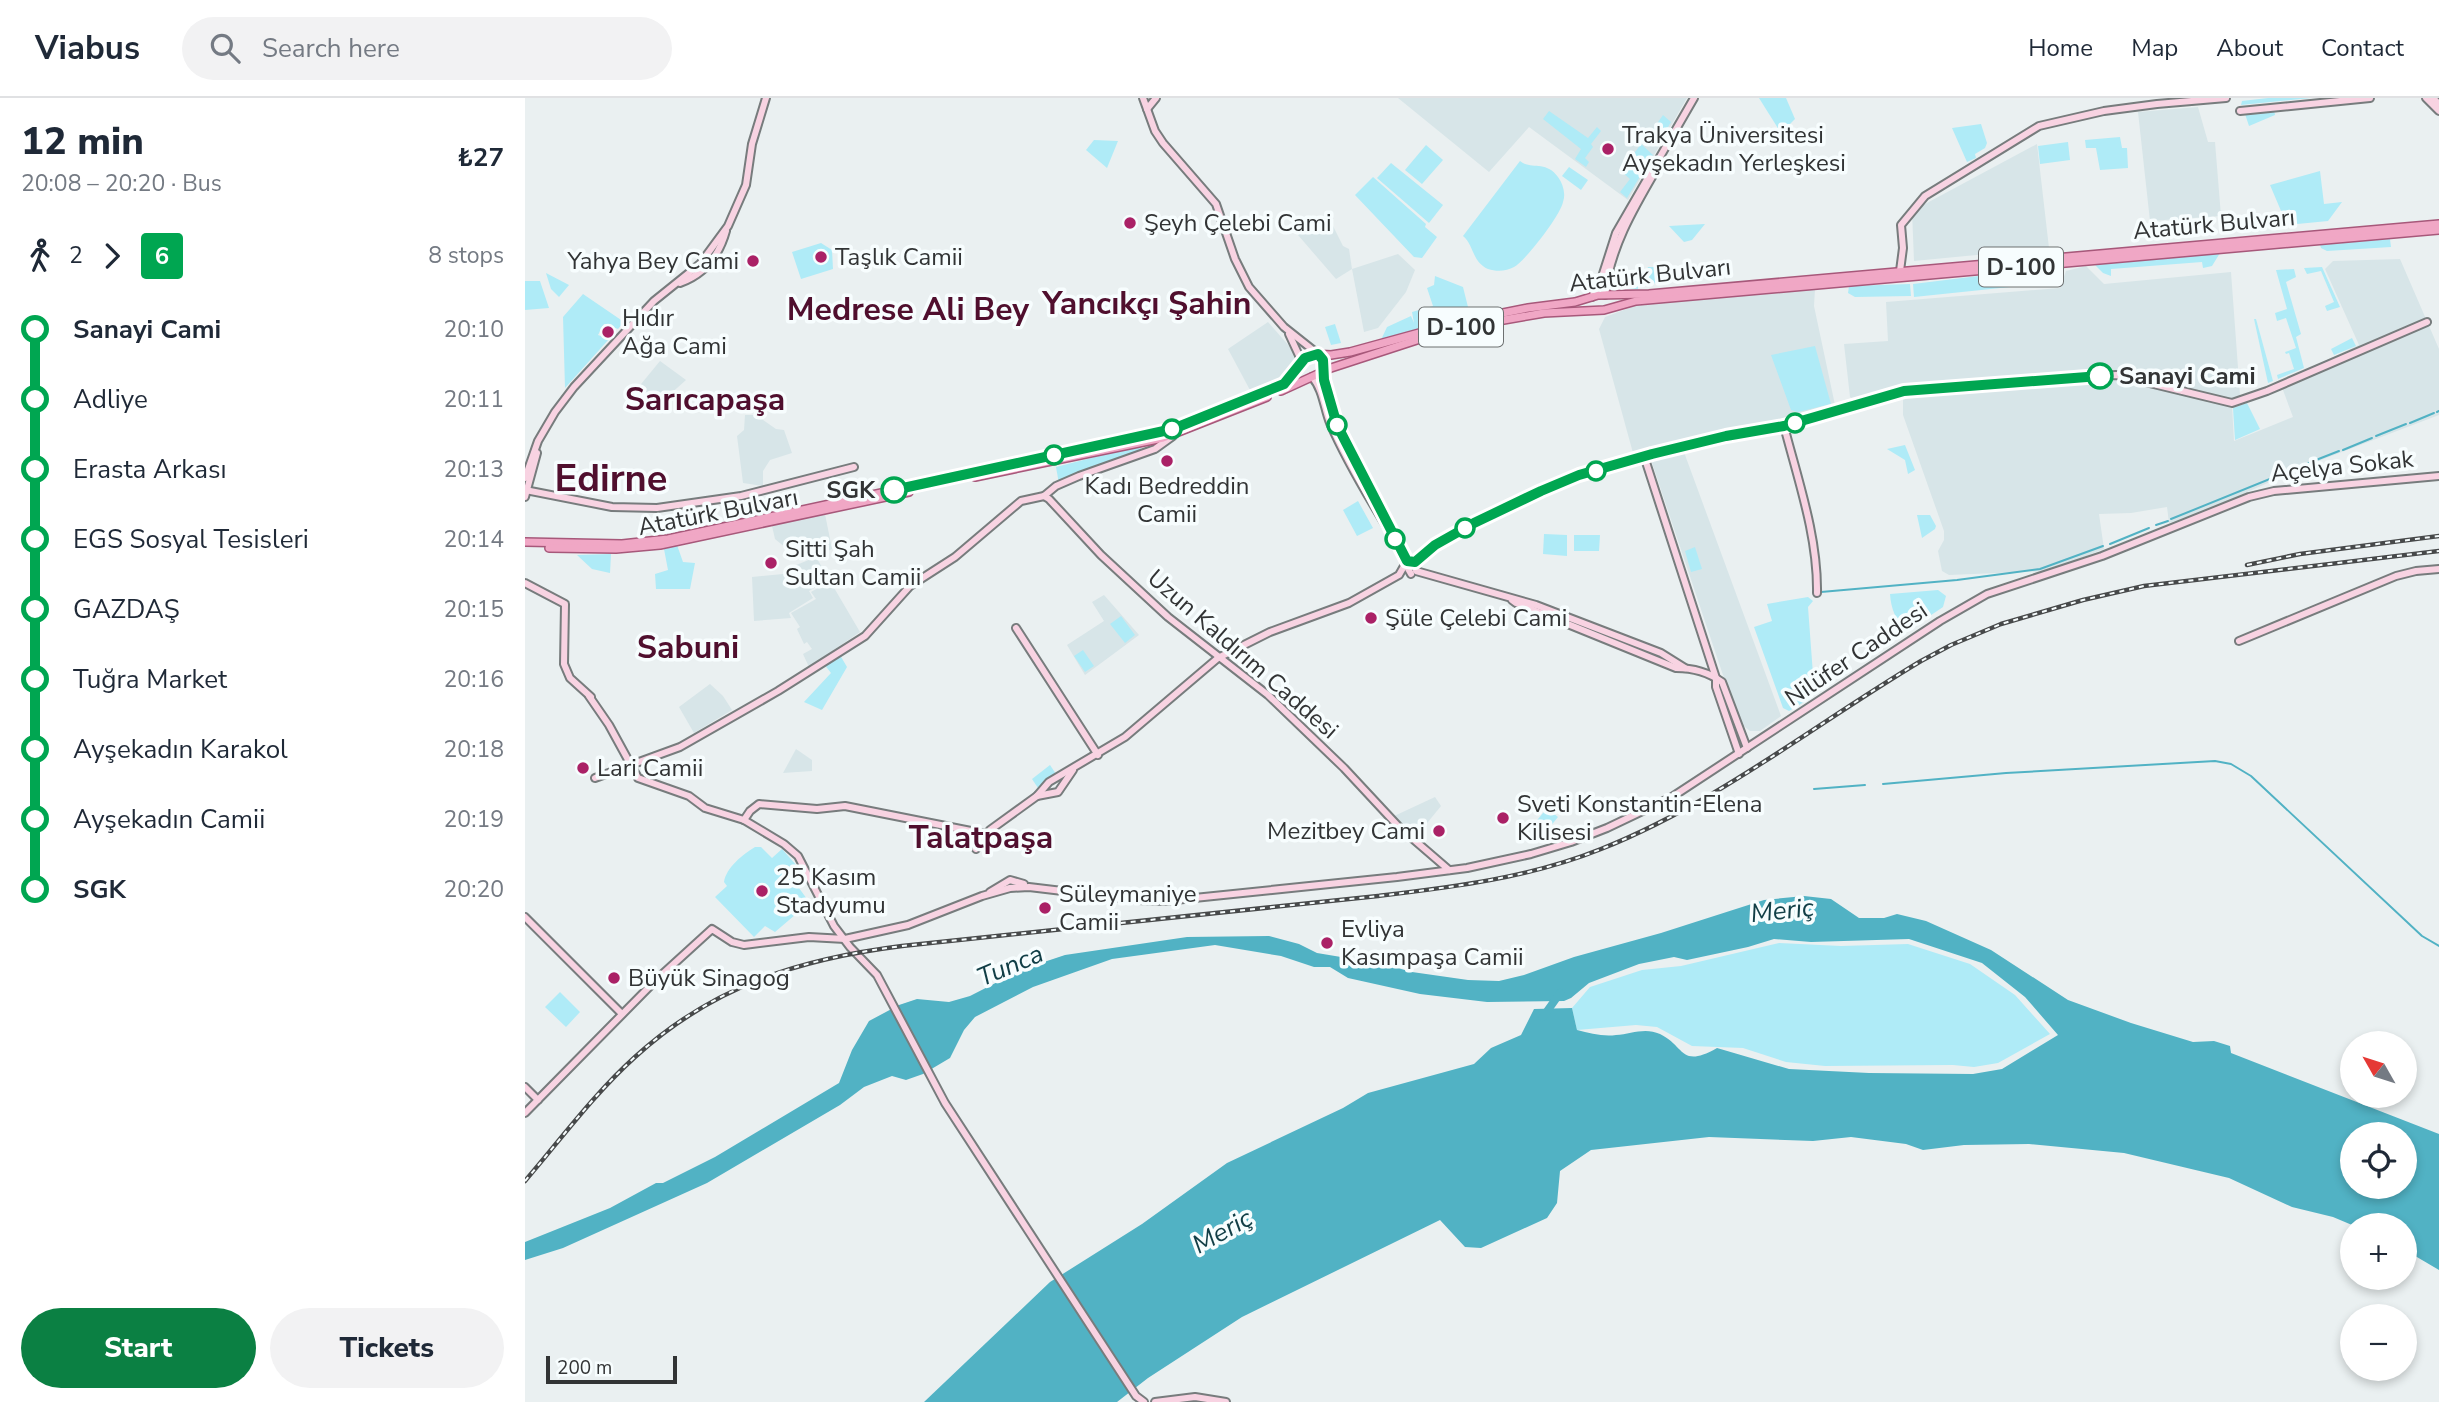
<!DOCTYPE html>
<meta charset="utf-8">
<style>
:root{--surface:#fff;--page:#f2f2f3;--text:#1f2937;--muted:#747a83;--line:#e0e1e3;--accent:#0b8043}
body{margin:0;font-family:"Nunito Sans",sans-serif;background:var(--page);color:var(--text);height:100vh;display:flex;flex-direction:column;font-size:26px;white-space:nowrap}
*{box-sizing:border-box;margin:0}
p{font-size:23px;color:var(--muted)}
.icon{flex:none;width:38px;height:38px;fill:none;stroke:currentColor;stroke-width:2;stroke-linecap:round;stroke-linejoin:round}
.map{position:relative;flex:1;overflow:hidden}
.panel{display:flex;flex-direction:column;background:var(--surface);width:525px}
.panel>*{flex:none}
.badge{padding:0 14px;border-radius:5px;font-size:24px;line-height:46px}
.needle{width:46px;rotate:309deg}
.buttons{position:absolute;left:1815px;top:933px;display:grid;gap:14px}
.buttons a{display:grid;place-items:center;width:77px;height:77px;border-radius:50%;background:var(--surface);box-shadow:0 4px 10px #0003;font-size:35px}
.scale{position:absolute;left:21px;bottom:18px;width:131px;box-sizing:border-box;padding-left:7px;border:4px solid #323435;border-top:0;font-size:19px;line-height:24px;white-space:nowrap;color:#323435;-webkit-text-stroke:5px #f7fdfe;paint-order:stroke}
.map>.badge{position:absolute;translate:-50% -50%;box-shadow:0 0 0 4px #fff}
.legs{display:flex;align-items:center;gap:10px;height:77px;padding:0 21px;font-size:23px}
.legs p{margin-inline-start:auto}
.headline{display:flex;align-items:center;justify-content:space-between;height:119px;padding:0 21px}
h1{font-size:38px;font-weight:800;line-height:52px}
.primary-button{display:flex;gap:14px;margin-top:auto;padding:14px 21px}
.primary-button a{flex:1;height:80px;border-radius:42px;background:var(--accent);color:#fff;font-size:28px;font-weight:800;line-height:80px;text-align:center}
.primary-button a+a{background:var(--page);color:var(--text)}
ul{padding:0 21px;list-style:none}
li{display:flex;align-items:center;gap:24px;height:70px;font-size:26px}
li i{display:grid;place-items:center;width:10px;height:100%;margin:0 9px;background:currentColor}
li i::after{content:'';width:18px;height:18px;margin:-9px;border:5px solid;border-radius:50%;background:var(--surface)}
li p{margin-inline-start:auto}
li:first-child i{background:linear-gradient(#0000 50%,currentColor 0)}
li:last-child i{background:linear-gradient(currentColor 50%,#0000 0)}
header{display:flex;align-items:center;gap:42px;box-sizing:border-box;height:98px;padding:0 35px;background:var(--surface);border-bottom:2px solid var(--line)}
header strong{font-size:33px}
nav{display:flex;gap:38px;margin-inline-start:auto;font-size:24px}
.search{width:490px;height:63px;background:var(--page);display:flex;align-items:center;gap:18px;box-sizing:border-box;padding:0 24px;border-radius:38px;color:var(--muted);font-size:26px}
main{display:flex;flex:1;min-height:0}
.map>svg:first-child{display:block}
</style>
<header>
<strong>Viabus</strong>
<div class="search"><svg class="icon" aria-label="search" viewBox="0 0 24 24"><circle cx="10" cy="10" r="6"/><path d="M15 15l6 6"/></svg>Search here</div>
<nav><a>Home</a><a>Map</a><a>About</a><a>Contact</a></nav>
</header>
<main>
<section class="panel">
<div class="headline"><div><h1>12 min</h1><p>20:08 – 20:20 · Bus</p></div><b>₺27</b></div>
<div class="legs"><svg class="icon" aria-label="walk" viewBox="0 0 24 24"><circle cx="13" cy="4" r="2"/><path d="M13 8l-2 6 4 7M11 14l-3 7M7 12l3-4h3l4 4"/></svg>2<svg class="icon" aria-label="forward" viewBox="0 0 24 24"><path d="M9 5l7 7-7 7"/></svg><b class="badge" style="background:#00a651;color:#fff">6</b><p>8 stops</p></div>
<ul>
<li><i style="color:#00a651"></i><b>Sanayi Cami</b><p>20:10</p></li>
<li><i style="color:#00a651"></i><span>Adliye</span><p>20:11</p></li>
<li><i style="color:#00a651"></i><span>Erasta Arkası</span><p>20:13</p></li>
<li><i style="color:#00a651"></i><span>EGS Sosyal Tesisleri</span><p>20:14</p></li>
<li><i style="color:#00a651"></i><span>GAZDAŞ</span><p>20:15</p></li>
<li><i style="color:#00a651"></i><span>Tuğra Market</span><p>20:16</p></li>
<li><i style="color:#00a651"></i><span>Ayşekadın Karakol</span><p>20:18</p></li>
<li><i style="color:#00a651"></i><span>Ayşekadın Camii</span><p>20:19</p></li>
<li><i style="color:#00a651"></i><b>SGK</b><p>20:20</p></li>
</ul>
<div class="primary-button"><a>Start</a><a>Tickets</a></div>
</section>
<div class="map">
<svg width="1914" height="1304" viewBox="0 0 1914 1304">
<rect width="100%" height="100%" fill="#eaf0f1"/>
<g fill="#d7e5e8">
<path d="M873,0H1162L1103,102L1004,29L964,74Z"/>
<path d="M1673,9L1683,44H1690L1696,118L1625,123L1613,14Z"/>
<path d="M1512,46L1524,150L1389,163L1387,113Z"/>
<path d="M802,116L818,148L824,151L827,171L873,156L890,172L881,194L853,230L839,234L827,171L811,181L773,137Z"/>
<path d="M1875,161L1914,251V317L1788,365L1677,414L1644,425L1642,409L1606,415L1574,416L1579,451L1523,473L1424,477L1417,473L1413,453L1419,442V433L1378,317V291L1327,301L1325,299L1319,246L1363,243L1361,204L1535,190L1541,173L1561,168L1579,186L1706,174L1715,297L1707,308L1709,343L1768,319L1755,284L1834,247L1800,171L1808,163Z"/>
<path d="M1290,191L1289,208L1310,307L1156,346L1256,618L1235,633H1225L1215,625L1198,577L1123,353L1108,355L1074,231L1080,219L1115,206Z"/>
<path d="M743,224L765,249L770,261L767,269L758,278L726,294L703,251Z"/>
<path d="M135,263L161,282L134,306L112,291Z"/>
<path d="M220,317H231L251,331L259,332L267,355L245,362L238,373V388L218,385L212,338L219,332Z"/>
<path d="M300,416L307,451L277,463L250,441L247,428Z"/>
<path d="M291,459L304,481L284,493L288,500L264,515L266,520L229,523L227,479L258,476L259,472Z"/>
<path d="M305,483L335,534L284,569L278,556L287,551L282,544L279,546L272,531L275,529L266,515L291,501L286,494Z"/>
<path d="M579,497L614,537L560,577L542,547L579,523L567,504Z"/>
<path d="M185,586L198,598L207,612L169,635L154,609Z"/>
<path d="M271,651L287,662V673L258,675Z"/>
<path d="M910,699L916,708L889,741L867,719Z"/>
</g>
<g fill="#afebf7">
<path d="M1234,0H1261L1270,21L1256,35Z"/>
<path d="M1743,0H1786L1716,7L1717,3Z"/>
<path d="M1749,12L1750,17L1724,28L1720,16Z"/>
<path d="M1024,13L1063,40L1072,29L1076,33L1066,46L1068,49L1060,60L1064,64L1061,69L1050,61L1056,51L1018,21Z"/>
<path d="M1138,17L1146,24L1132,48L1122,40Z"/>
<path d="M1456,26L1462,45L1460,50L1450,56L1451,60L1442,64L1427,30Z"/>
<path d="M1595,39L1597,50H1602L1603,70L1575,72L1571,50H1561L1560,42Z"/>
<path d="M569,42L593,43L582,70L561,52Z"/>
<path d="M1543,44L1545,62L1515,66L1513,48Z"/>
<path d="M1116,46L1128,57L1102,100L1095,94L1105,81L1096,73Z"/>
<path d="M901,47L918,62L897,86L880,72Z"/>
<path d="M995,63C1006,72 1021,62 1033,79C1038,86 1041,96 1038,104C1035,118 1001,162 989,169C982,173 972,174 963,171C947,164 949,147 938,138Z"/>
<path d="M866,65L918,107L904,125L852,80Z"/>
<path d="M1044,69L1063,82L1056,92L1037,78Z"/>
<path d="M1795,73L1799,106L1817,104L1803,123L1762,127L1745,87Z"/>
<path d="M848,79L901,126L900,129L912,139L897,160L889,159L830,97Z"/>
<path d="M1180,126L1167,142L1159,144L1144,128Z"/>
<path d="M1865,141L1866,149L1802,153L1796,150L1795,147Z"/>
<path d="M296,145L307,152L308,171L276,181L267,154Z"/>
<path d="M1695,155L1687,168L1678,170L1677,164L1586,171V178L1578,175L1570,167Z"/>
<path d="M1123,169H1133L1132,179L1134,180L1135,185L1118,186Z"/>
<path d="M1528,169L1531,172L1525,184H1522L1525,173L1460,180L1461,187L1515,184V186L1389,199L1388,186Z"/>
<path d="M1797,169L1815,209L1802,213L1800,208L1809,204L1796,173L1782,176L1779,170Z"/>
<path d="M1769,171L1771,179L1761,184L1776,236L1771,239L1779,270L1753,281L1752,277L1769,271L1764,255L1761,256L1760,254L1771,250L1761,220L1752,223L1750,215L1762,211L1751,172Z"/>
<path d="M1089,174L1112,180L1113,191L1091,190L1088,181Z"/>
<path d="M21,175L44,187L34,199L26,191Z"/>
<path d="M910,178L938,189L944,213L855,244L862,229L886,218L889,225L887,214L908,208L902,190L909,187Z"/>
<path d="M0,183H15L24,210L0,212Z"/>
<path d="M1385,186L1386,198L1330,199L1323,195L1324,188Z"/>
<path d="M58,196L99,224L93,231L79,226L73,237L84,241L40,290L38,219Z"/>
<path d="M1729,221H1731L1748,283L1743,285Z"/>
<path d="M810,226L816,245L806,247L800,229Z"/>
<path d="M1827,240L1831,248L1809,257L1806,251Z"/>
<path d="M1290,248L1306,306L1273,314L1266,312L1246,257Z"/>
<path d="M1722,305L1735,331L1710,342L1708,310Z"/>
<path d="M617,347L615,353L534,386L531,369Z"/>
<path d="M1380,347L1390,372L1383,376L1380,362L1362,351Z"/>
<path d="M833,403L848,430L832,438L818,412Z"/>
<path d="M1392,417H1405L1411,428L1410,431L1397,440Z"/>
<path d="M1019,436L1042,437V458L1018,456Z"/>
<path d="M1049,437H1075L1074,453H1049Z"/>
<path d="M152,447L158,464L170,465L165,491H131L130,476L143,472L139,451Z"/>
<path d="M1170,449L1177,471L1166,474L1160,453Z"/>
<path d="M86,456L85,475L67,471L52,457Z"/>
<path d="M1413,492L1421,498L1418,509L1381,534C1371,521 1366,512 1365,496Z"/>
<path d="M1283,499L1288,503L1283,509L1289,590L1284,601L1264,613L1258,610L1229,529L1247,523L1242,506Z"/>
<path d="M596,518L610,537L600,545L585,526Z"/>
<path d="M558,552L569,568L560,574L549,558Z"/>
<path d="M315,557L322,569L297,612L279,604L306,575L299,566Z"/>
<path d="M525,667L531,676L513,690L507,681Z"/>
<path d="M1022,710L1033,719L1020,735L1009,726Z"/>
<path d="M230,749H236L247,760L257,751L280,777L271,786L282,801L277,811L250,834L240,828L229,839L190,799L202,788L199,784C201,770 218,756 230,749Z"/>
<path d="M1254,845L1316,848L1383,846L1445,866L1490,897L1525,936L1473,965L1449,969L1428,967L1300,968L1261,964L1218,950L1167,948L1132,929L1111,927L1052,932L1047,910L1065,889L1117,872L1156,868Z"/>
<path d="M35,894L55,914L41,929L20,909Z"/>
</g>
<path fill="#51b2c4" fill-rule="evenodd" d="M1279,798L1306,801L1334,820H1359L1372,816L1401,823L1466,852L1543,902L1606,925L1668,944L1689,943L1705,948L1706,955L1914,1036V1172L1880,1152V1127H1827L1808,1119L1767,1109L1704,1080L1599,1055L1504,1046L1439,1047L1398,1052L1381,1046L1326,1039L1288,1043L1184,1039L1066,1052L1035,1073L1032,1105L1022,1120L956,1150L940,1149L915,1122L717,1219L623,1280L592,1304H399L525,1184L617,1126L702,1065L818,1010L843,995L949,966L966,950L996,937L1009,911L1047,910L1052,932C1065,935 1078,939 1091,937C1106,936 1120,929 1135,936C1160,948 1155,971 1192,950L1264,971L1344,975L1448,976L1477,971L1533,937L1500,899L1457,865L1384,841L1286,844L1249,841L1223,849L1162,862L1149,859L1114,866L1064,885L1046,900L1039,903L962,904L895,896L823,880L805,869H789L756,858L690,847L587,861L508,889L450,919L439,932L425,960L398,976L381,982L367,978L339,989L315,1007L182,1085L38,1150L0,1162V1144L85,1110L131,1085H138L190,1059L314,985L327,952L344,923L374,907L392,901L424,904L445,898L498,871L540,857L662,839L744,838L774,846L792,855L858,866L887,874L943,882L974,883L999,877L1049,859L1136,835L1239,802ZM1827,1036H1880V1088H1827Z"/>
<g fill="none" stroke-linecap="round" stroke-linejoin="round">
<g stroke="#51b2c4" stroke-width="2">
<path d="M1912,314L1914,313"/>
<path d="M1885,325L1909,315"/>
<path d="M1851,338L1881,326"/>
<path d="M1818,352L1847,340"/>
<path d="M1791,362L1814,353"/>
<path d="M1646,421L1787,364"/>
<path d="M1631,427L1643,423"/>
<path d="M1585,446L1624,430"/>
<path d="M1296,494L1432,482L1515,471L1578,448"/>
<path d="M1358,686L1481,675L1690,663L1706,666L1726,678L1897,838L1914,848"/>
<path d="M1289,691L1340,687"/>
</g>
<path stroke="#51b2c4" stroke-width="8" d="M1018,919L1035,895"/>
<defs>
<g id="secondary">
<path d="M618,0L630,33L638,45L691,106L710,161L724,189L759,229L793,256"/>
<path d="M1901,0L1914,13"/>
<path d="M1908,0L1914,6"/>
<path d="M622,11L631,0"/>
<path d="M1715,13L1845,0"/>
<path d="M1375,173L1378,150L1376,127L1400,98L1514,28L1579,13L1632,6L1701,0"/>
<path d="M155,185C180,176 194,158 201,133"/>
<path d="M1080,197C1085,149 1110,108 1134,67"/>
<path d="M1067,199L1075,185L1091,135L1169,0"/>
<path d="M764,236L777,264"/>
<path d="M799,273V282L811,324L882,463"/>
<path d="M787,279C798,291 799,310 805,325C821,362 842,397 863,431"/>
<path d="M1259,328C1273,382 1293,439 1292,495"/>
<path d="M1119,358L1191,580V589L1214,656"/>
<path d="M0,380L13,343L30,314L49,289L129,203L175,166L203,128L221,87L227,46L241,0"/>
<path d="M0,392L87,409L132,410L216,398L329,369"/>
<path d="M519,398L524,401L576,457L643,519L743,597L819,670L873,728L924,772"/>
<path d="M0,399L12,355"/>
<path d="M882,463L890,464L910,447L949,425L1054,377L1162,347L1259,328L1379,293L1591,277L1707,305L1742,293L1902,224"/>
<path d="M881,467L886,476"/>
<path d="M891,473L1011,507L1136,555L1160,570"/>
<path d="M0,485L40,506L39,566L45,580L66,599"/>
<path d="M987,502L991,505L1151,570C1167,570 1183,574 1197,584L1222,650"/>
<path d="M491,530L573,657"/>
<path d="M1714,543L1871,478L1891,473L1914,471"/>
<path d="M64,598L84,627L113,680L164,698L180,710L219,722L259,746L273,758L309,828L325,849L352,877L420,1005L611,1298L619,1304"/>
<path d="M70,680L155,649L253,593L340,538L385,488L430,459L496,403L519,398L531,388L554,378L630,351L648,338"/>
<path d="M512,698L533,694L548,672"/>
<path d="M219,722L225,713L234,706L292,711L320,708L461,736"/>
<path d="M451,751L465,732L512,698L524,684L600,639L693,560L745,534L824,505L874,477L882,463"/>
<path d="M465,794L485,782L499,786"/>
<path d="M0,819L97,916"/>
<path d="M0,989L13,1002"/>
<path d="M0,1015L131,882L187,831L207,844L219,847L284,839L320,841L383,827L457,798L485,790L504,789L613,802L640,803L872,779L942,770L1006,756L1046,744L1082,730L1147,699L1415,523L1462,496L1577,458L1724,399L1749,393L1914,378"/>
<path d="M630,1304L670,1299L701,1304"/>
</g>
<g id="primary">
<path d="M927,231L1019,215L1079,212L1111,203L1914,132"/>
<path d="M756,293L806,270L895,241"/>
<path d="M450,379L638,340L742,299"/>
<path d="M0,444L97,446L143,441L633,335L669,324L759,286L780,260L789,256L806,257L825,254L938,223L1003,210L1050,204L1073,197L1124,196L1914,126"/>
<path d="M24,450L91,451L135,447L384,394"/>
</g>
</defs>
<use href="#secondary" stroke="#777c7d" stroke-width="10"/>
<use href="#primary" stroke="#a7587a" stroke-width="10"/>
<use href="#secondary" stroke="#f8d3e2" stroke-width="6"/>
<use href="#primary" stroke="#f0a7c5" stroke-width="7"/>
<defs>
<g id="rail">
<path d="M1722,467L1775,456L1914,438"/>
<path d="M0,1083C36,1041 69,996 110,959C188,888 274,861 377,848L853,798C928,789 1004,780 1076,751C1192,705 1290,626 1396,563L1426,547L1476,526L1558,502L1619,488L1914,453"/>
</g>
</defs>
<use href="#rail" stroke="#47494a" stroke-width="4.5"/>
<use href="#rail" stroke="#f7fdfe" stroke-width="2" stroke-dasharray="5" stroke-linecap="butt"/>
</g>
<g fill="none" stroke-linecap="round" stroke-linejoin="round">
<defs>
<path id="line-1" d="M369,392L648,331L759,286L780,260L793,256L798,262L799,282L812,327L882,463L890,464L910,447L949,425L1016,393L1054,377L1127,356L1201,338L1259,328L1379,293L1575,278"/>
</defs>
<use href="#line-1" stroke="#fff" stroke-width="16"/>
<use href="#line-1" stroke="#00a651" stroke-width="10"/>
</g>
<g fill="#aa2166" stroke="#f7fdfe" stroke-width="2.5">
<circle cx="1083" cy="51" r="7"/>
<circle cx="605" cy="125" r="7"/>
<circle cx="296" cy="159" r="7"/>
<circle cx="228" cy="163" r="7"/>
<circle cx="83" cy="234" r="7"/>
<circle cx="642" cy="363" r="7"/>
<circle cx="246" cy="465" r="7"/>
<circle cx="846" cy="520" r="7"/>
<circle cx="58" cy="670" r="7"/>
<circle cx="978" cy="720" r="7"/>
<circle cx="914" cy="733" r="7"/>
<circle cx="237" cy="793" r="7"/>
<circle cx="520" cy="810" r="7"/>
<circle cx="802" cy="845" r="7"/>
<circle cx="89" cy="880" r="7"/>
</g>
<g fill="#fff" stroke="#00a651" stroke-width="3.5">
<circle cx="1575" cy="278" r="12"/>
<circle cx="1270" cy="325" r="9"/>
<circle cx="812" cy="327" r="9"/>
<circle cx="647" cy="331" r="9"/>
<circle cx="529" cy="357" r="9"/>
<circle cx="1071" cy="373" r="9"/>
<circle cx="369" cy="392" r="12"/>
<circle cx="940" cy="430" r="9"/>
<circle cx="870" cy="441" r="9"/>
</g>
<g text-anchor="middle" stroke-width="7" stroke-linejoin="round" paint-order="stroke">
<g fill="#f7fdfe" stroke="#6d7071" stroke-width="2">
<rect x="1454" y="149.5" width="84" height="39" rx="5"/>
<rect x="894" y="209.5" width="84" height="39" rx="5"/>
</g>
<g font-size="23" font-weight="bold" fill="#323435">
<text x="1496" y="177">D-100</text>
<text x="936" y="237">D-100</text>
</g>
<g font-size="24" fill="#323435" stroke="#f7fdfe" text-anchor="start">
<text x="1097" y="45">Trakya Üniversitesi<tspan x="1097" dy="28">Ayşekadın Yerleşkesi</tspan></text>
<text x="619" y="133">Şeyh Çelebi Cami</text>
<text x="310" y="167">Taşlık Camii</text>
<text x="214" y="171" text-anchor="end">Yahya Bey Cami</text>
<text x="97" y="228">Hıdır<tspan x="97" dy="28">Ağa Cami</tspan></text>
<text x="642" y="396" text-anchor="middle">Kadı Bedreddin<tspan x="642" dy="28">Camii</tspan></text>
<text x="260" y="459">Sitti Şah<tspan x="260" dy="28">Sultan Camii</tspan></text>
<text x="860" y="528">Şüle Çelebi Cami</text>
<text x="72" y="678">Lari Camii</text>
<text x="992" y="714">Sveti Konstantin-Elena<tspan x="992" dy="28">Kilisesi</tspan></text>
<text x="900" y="741" text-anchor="end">Mezitbey Cami</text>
<text x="251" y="787">25 Kasım<tspan x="251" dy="28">Stadyumu</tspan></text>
<text x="534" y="804">Süleymaniye<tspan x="534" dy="28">Camii</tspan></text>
<text x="816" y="839">Evliya<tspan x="816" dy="28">Kasımpaşa Camii</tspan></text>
<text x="103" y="888">Büyük Sinagog</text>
</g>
<g font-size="24" fill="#323435" stroke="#f7fdfe">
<text transform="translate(1689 126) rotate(-5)" y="8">Atatürk Bulvarı</text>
<text transform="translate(1125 177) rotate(-6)" y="8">Atatürk Bulvarı</text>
<text transform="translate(1817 368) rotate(-6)" y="8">Açelya Sokak</text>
<text transform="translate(193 414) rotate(-11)" y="8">Atatürk Bulvarı</text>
<text transform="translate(718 556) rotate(41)" y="8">Uzun Kaldırım Caddesi</text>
<text transform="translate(1331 556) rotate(-34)" y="8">Nilüfer Caddesi</text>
</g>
<g font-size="24" font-weight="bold" fill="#323435" stroke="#f7fdfe" text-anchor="start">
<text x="1594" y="286">Sanayi Cami</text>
<text x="350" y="400" text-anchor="end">SGK</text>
</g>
<g font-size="26" font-style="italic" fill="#113e46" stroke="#f7fdfe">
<text transform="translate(1257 812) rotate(-6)" y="9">Meriç</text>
<text transform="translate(485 867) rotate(-23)" y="9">Tunca</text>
<text transform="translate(697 1133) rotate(-29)" y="9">Meriç</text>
</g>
<g font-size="32" font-weight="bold" fill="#500f2e" stroke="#f7fdfe">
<text x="622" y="216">Yancıkçı Şahin</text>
<text x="383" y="222">Medrese Ali Bey</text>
<text x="180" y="312">Sarıcapaşa</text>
<text x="163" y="560">Sabuni</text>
<text x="456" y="750">Talatpaşa</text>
</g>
<g font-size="38" font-weight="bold" fill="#500f2e" stroke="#f7fdfe">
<text x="86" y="393">Edirne</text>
</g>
</g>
</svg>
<div class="buttons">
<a><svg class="needle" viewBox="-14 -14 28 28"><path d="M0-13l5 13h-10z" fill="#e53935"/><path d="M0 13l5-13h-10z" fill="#747a83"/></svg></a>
<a><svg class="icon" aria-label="locate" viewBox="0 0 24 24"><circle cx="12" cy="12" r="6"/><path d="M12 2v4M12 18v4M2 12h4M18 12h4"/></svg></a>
<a>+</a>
<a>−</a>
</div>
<div class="scale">200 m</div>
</div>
</main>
